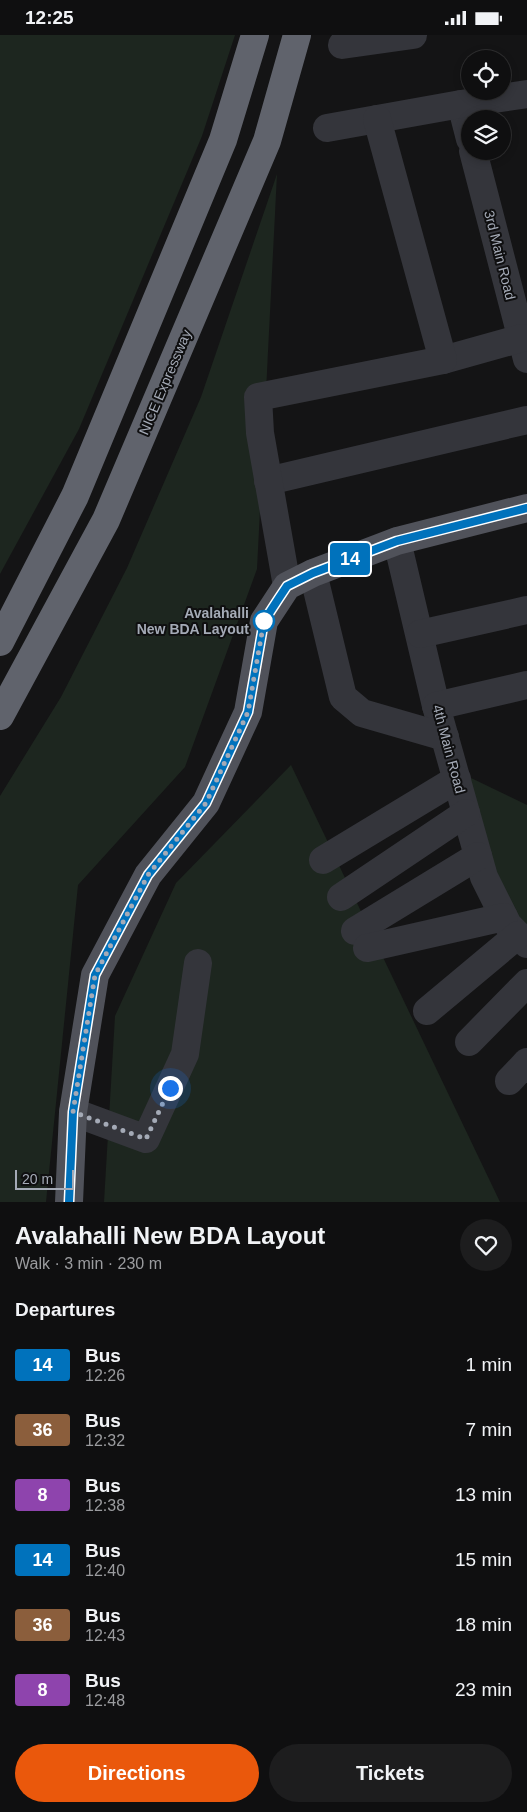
<!DOCTYPE html>
<meta charset="utf-8">
<style>
:root{--surface:#0f0f10;--page:#1d1d1e;--text:#f1f3f6;--muted:#9b9c9f;--line:#2f2f30;--accent:#ea580c}
body{margin:0;font-family:Helvetica,sans-serif;background:var(--page);color:var(--text);height:100vh;display:flex;flex-direction:column;font-size:19px;white-space:nowrap}
*{box-sizing:border-box;margin:0}
p{font-size:16px;color:var(--muted)}
.icon{flex:none;width:28px;height:28px;fill:none;stroke:currentColor;stroke-width:2;stroke-linecap:round;stroke-linejoin:round}
.map{position:relative;height:1167px;overflow:hidden}
.drawer{display:flex;flex-direction:column;background:var(--surface);flex:1}
.drawer>*{flex:none}
.badge{padding:0 10px;border-radius:4px;font-size:18px;line-height:32px}
.fabs{position:absolute;left:461px;top:15px;display:grid;gap:10px}
.fabs a{display:grid;place-items:center;width:50px;height:50px;border-radius:50%;background:var(--surface);box-shadow:0 2px 8px #0003,0 0 0 1px var(--line);font-size:25px}
.scale{position:absolute;left:15px;bottom:12px;width:59px;box-sizing:border-box;padding-left:5px;border:2px solid #a4aab6;border-top:0;font-size:14px;line-height:18px;white-space:nowrap;color:#a4aab6;-webkit-text-stroke:4px #0f0f10;paint-order:stroke}
.you{position:absolute;width:25px;height:25px;margin:-12px;border:4px solid #fff;border-radius:50%;background:#1a73e8;box-shadow:0 0 0 8px #1a73e833}
.map>.badge{position:absolute;translate:-50% -50%;box-shadow:0 0 0 2px #fff}
h2{padding:0 15px;font-size:19px;line-height:45px}
.round{display:grid;place-items:center;flex:none;width:52px;height:52px;border-radius:26px;background:var(--page)}
.summary{display:flex;align-items:center;justify-content:space-between;height:85px;padding:0 15px}
h1{font-size:24px;font-weight:700;line-height:38px}
.cta{display:flex;gap:10px;margin-top:auto;padding:10px 15px}
.cta a{flex:1;height:58px;border-radius:30px;background:var(--accent);color:#fff;font-size:20px;font-weight:700;line-height:58px;text-align:center}
.cta a+a{background:var(--page);color:var(--text)}
ul{padding:0;list-style:none}
li{display:flex;align-items:center;gap:15px;height:65px;padding:0 15px}
li div{flex:1}
li b{display:block;font-size:19px}
li em{font-style:normal}
li .badge{min-width:55px;font-weight:700;text-align:center}
.status{display:flex;justify-content:space-between;align-items:center;height:35px;padding:0 25px;background:var(--surface);direction:ltr}
.status svg{height:14px;fill:currentColor}
.map>svg:first-child{display:block}
</style>
<div class="status"><b>12:25</b><svg viewBox="0 0 49 12"><path d="M0 12V9h3v3zM5 12V6h3v6zM10 12V3h3v9zM15 12V0h3v12zM26 1h20v11H26zM47 4h2v5h-2z"/></svg></div>
<div class="map">
<svg width="527" height="1167" viewBox="0 0 527 1167">
<rect width="100%" height="100%" fill="#141415"/>
<g fill="#1d261f">
<path d="M0,0H235L202,101L79,394L0,539Z"/>
<path d="M277,139L257,534L185,732L78,850L46,1167H0V761L61,662L127,533L201,362Z"/>
<path d="M291,730L500,1167H104L115,981L176,848Z"/>
<path d="M469,742L527,770V900L509,881Z"/>
</g>
<g fill="none" stroke-linecap="round" stroke-linejoin="round">
<g stroke="#34353b" stroke-width="28">
<path d="M342,10L413,0"/>
<path d="M461,69L470,104"/>
<path d="M327,93L461,69L527,59"/>
<path d="M473,116L527,324"/>
<path d="M443,325L522,303"/>
<path d="M268,446L527,385"/>
<path d="M397,506L436,671L484,842L508,890L527,909"/>
<path d="M313,538L343,662L362,678L445,702"/>
<path d="M287,551L260,398L258,362L443,325L377,84"/>
<path d="M420,599L527,575"/>
<path d="M436,671L527,650"/>
<path d="M323,825L457,744"/>
<path d="M341,862L466,778"/>
<path d="M355,896L478,821"/>
<path d="M367,913L504,882"/>
<path d="M427,976L518,900"/>
<path d="M469,1007L527,948"/>
<path d="M509,1046L527,1027"/>
<path d="M73,1077L146,1104L185,1019L198,928"/>
</g>
<path stroke="#50525a" stroke-width="28" d="M69,1167L73,1077L95,940L148,840L206,768L248,677L264,586L287,551L313,538L397,506L527,473"/>
<g stroke="#60636c" stroke-width="28">
<path d="M0,607L75,461L223,105L255,0"/>
<path d="M0,681L106,485L267,106L297,0"/>
</g>
</g>
<g fill="none" stroke-linecap="round" stroke-linejoin="round">
<defs>
<path id="line" d="M69,1167L73,1077L95,940L148,840L206,768L248,677L264,586L279,563L287,551L313,538L397,506L527,473"/>
</defs>
<use href="#line" stroke="#fff" stroke-width="11"/>
<use href="#line" stroke="#0072bc" stroke-width="8"/>
<path stroke="#a4aab6" stroke-width="5" stroke-dasharray="0 9" d="M170,1053L146,1104L73,1077L95,940L148,840L206,768L248,677L264,586"/>
</g>
<circle fill="#fff" stroke="#0072bc" stroke-width="2.5" cx="264" cy="586" r="10"/>
<g text-anchor="middle" stroke-width="4" stroke-linejoin="round" paint-order="stroke">
<g font-size="14" fill="#a4aab6" stroke="#0f0f10">
<text transform="translate(500 220) rotate(76)" y="5">3rd Main Road</text>
<text transform="translate(165 347) rotate(-67)" y="5">NICE Expressway</text>
<text transform="translate(449 714) rotate(75)" y="5">4th Main Road</text>
</g>
<g font-size="14" font-weight="bold" fill="#a4aab6" stroke="#0f0f10" text-anchor="end">
<text x="249" y="583">Avalahalli<tspan x="249" dy="16">New BDA Layout</tspan></text>
</g>
</g>
</svg>
<div class="fabs">
<a><svg class="icon" aria-label="locate" viewBox="0 0 24 24"><circle cx="12" cy="12" r="6"/><path d="M12 2v4M12 18v4M2 12h4M18 12h4"/></svg></a>
<a><svg class="icon" aria-label="layers" viewBox="0 0 24 24"><path d="M12 4l9 5-9 5-9-5zM3 14l9 5 9-5"/></svg></a>
</div>
<div class="scale">20 m</div>
<div class="you" style="left:170px;top:1053px"></div>
<b class="badge" style="left:350px;top:524px;background:#0072bc;color:#fff">14</b>
</div>
<section class="drawer">
<div class="summary"><div><h1>Avalahalli New BDA Layout</h1><p>Walk · 3 min · 230 m</p></div><a class="round"><svg class="icon" aria-label="heart" viewBox="0 0 24 24"><path d="M12 20l-8-8c-3-5 5-10 8-4 3-6 11-1 8 4z"/></svg></a></div>
<h2>Departures</h2>
<ul>
<li><span class="badge" style="background:#0072bc;color:#fff">14</span><div><b>Bus</b><p>12:26</p></div><em>1 min</em></li>
<li><span class="badge" style="background:#8b5e3c;color:#fff">36</span><div><b>Bus</b><p>12:32</p></div><em>7 min</em></li>
<li><span class="badge" style="background:#8e44ad;color:#fff">8</span><div><b>Bus</b><p>12:38</p></div><em>13 min</em></li>
<li><span class="badge" style="background:#0072bc;color:#fff">14</span><div><b>Bus</b><p>12:40</p></div><em>15 min</em></li>
<li><span class="badge" style="background:#8b5e3c;color:#fff">36</span><div><b>Bus</b><p>12:43</p></div><em>18 min</em></li>
<li><span class="badge" style="background:#8e44ad;color:#fff">8</span><div><b>Bus</b><p>12:48</p></div><em>23 min</em></li>
</ul>
<div class="cta"><a>Directions</a><a>Tickets</a></div>
</section>
